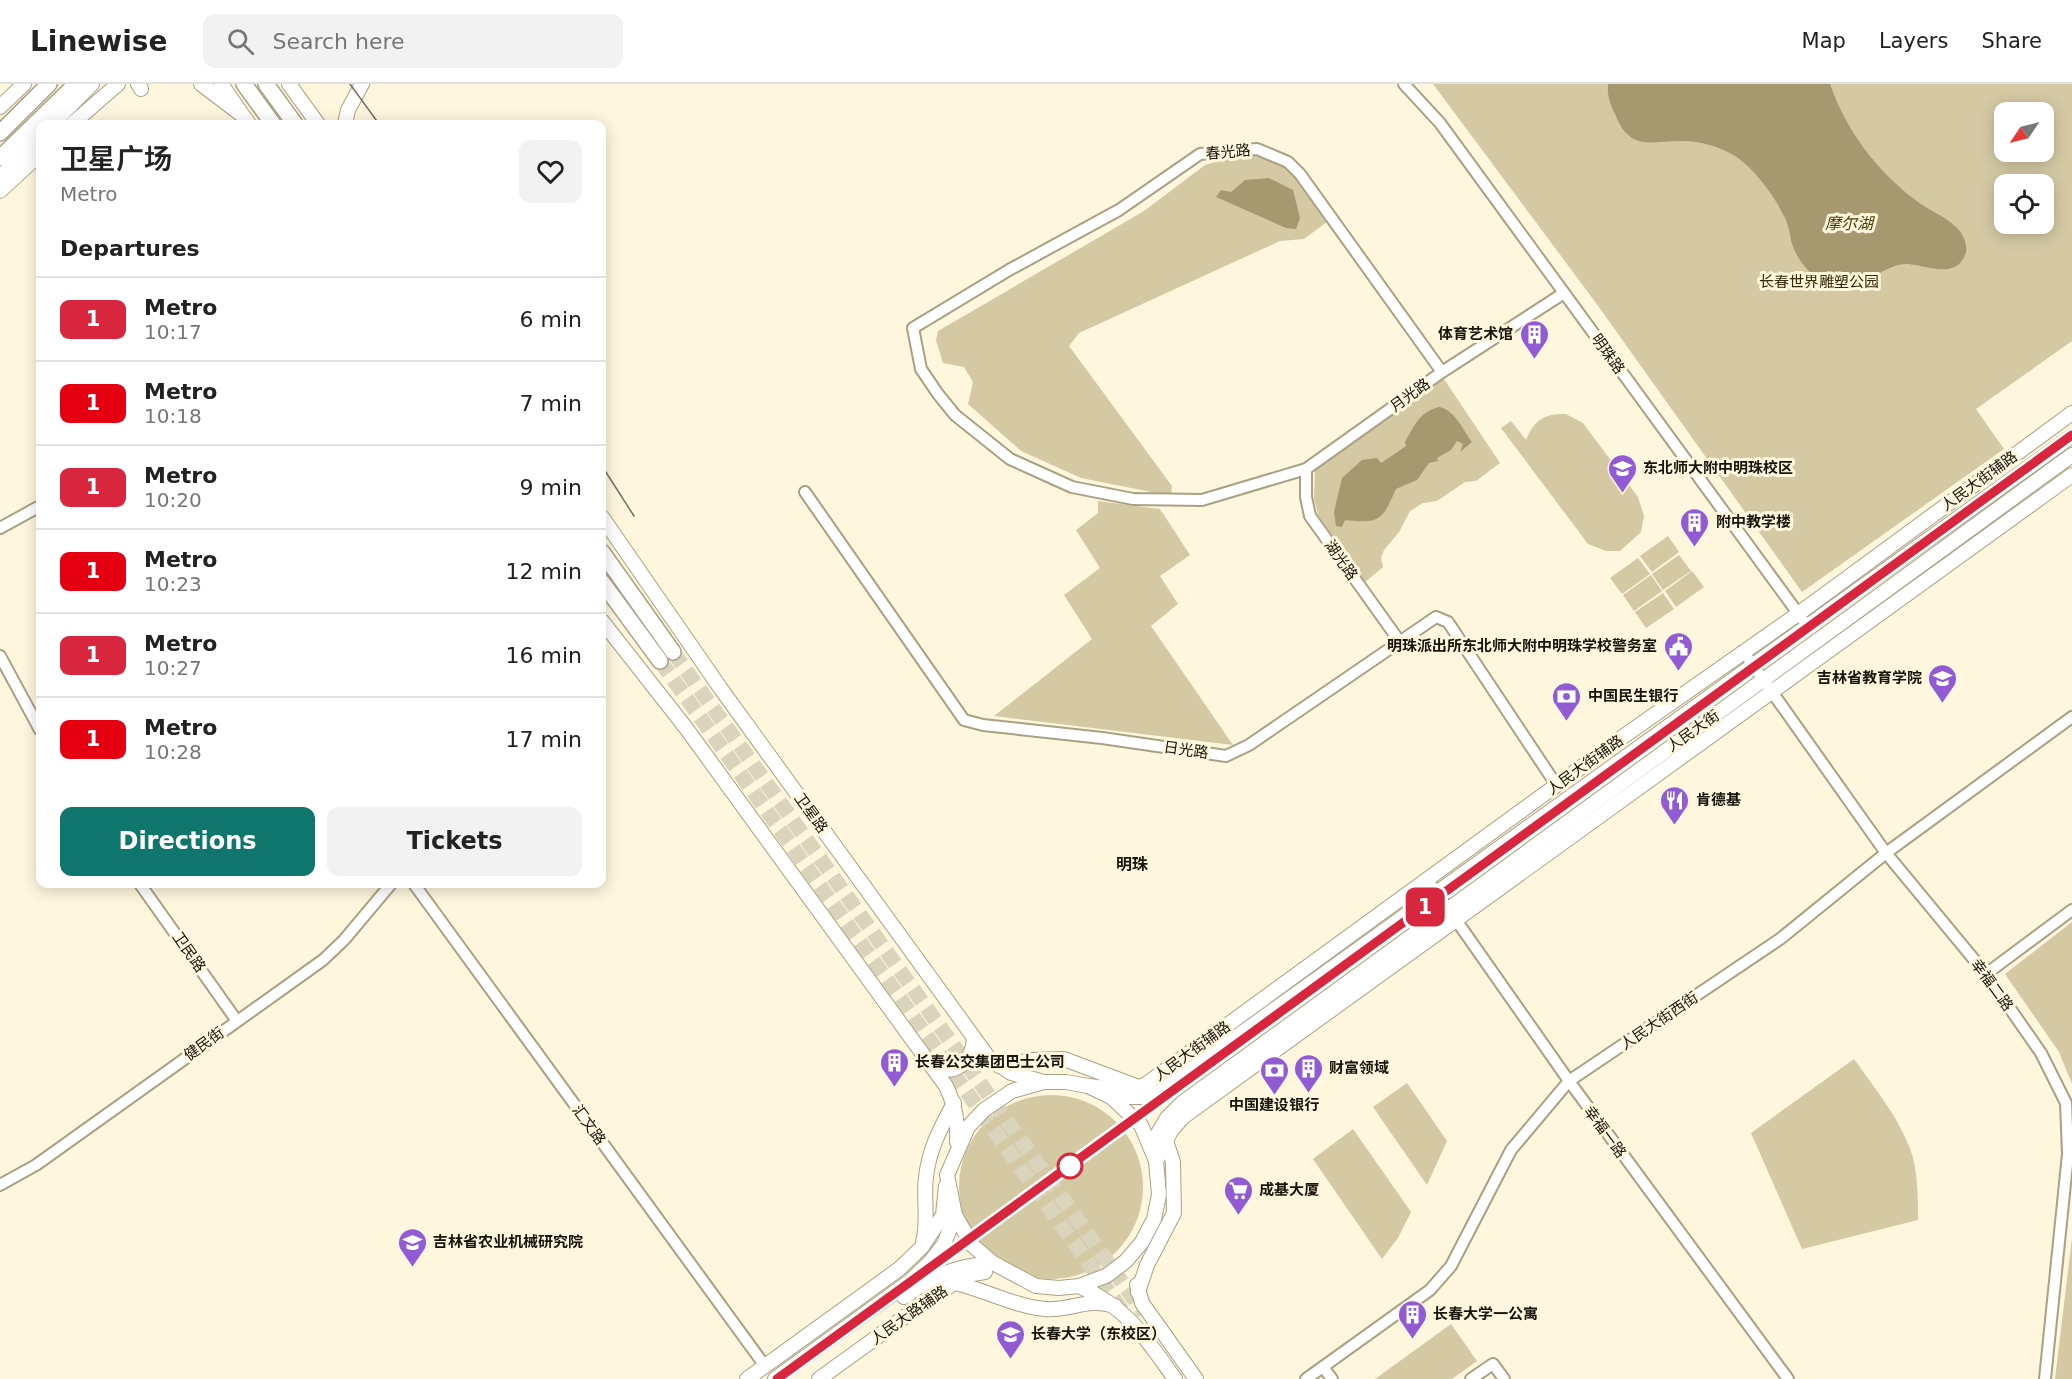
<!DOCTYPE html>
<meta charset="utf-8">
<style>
:root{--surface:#fff;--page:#f2f2f2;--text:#222;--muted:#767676;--line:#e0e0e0;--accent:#0f766e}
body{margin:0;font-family:"DejaVu Sans","Noto Sans SC",sans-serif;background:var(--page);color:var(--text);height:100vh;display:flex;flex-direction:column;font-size:22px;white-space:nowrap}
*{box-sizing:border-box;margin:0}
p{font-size:20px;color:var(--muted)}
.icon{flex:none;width:33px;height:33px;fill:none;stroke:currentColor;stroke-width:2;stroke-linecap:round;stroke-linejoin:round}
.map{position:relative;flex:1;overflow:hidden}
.sheet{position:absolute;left:36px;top:36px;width:570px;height:768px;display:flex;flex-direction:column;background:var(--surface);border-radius:12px;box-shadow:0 3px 15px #0003}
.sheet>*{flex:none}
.badge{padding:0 12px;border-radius:9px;font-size:21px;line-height:39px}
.needle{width:39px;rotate:235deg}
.fabs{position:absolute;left:1994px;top:18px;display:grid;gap:12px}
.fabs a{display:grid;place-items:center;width:60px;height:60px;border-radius:12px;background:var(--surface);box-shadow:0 3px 15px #0003;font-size:30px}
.map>.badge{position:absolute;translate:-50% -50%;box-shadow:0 0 0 3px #fff}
h2{padding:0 24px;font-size:22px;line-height:54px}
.round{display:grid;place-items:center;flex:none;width:63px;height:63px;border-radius:12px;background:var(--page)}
.headline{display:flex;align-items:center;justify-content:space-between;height:102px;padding:0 24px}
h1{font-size:28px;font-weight:600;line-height:45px}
.action{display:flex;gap:12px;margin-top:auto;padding:12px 24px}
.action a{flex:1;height:69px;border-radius:12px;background:var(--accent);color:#fff;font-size:24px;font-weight:600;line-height:69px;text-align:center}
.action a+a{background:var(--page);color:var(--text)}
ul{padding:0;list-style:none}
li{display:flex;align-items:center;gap:18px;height:84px;padding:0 24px;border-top:2px solid var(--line)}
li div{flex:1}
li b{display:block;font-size:22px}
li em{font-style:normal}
li .badge{min-width:66px;font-weight:700;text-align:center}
header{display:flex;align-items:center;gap:36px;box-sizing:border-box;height:84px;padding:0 30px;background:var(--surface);border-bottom:2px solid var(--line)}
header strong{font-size:28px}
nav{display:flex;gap:33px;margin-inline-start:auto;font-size:21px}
.search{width:420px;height:54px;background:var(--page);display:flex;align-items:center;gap:15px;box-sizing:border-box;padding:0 21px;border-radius:12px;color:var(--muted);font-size:22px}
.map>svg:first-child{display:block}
</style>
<header>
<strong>Linewise</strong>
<div class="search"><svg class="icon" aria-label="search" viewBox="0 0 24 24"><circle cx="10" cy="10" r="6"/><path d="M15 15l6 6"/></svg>Search here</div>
<nav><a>Map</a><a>Layers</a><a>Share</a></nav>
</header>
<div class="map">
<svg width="2072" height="1295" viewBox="0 0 2072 1295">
<rect width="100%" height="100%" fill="#fef6dd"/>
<g fill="#d5c9a4" fill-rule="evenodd">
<path d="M1433,0H2072V257L1976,325L2004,365L1802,508L1596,219ZM2004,28H2043V68H2004ZM2004,100H2043V140H2004Z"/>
<path d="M1255,72L1287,83L1328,137L1304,155L1280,157L1079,249L1069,262L1172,402L1171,412L1081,394L1021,367L968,320L973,298L964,283L943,279L936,256L938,247L1144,127L1205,81L1227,74Z"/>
<path d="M1444,295L1500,379L1476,397L1465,398L1437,417L1423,419L1410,427L1399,448L1384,466L1381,474L1383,483L1365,498L1318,431L1314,414L1315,386Z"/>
<path d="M1566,330L1583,339L1638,413L1644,432L1641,448L1620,467H1606L1588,460L1501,344L1511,337L1526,356C1534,336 1545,329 1566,330Z"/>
<path d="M1098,417L1160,425L1190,471L1160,492L1178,520L1151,542L1233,661L994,632L1092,555L1064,511L1100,484L1076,446L1098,429Z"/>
<path d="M1668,452L1679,468L1652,488L1640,472Z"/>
<path d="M1679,471L1691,487L1663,506L1652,490Z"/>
<path d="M1638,474L1650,490L1622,510L1610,494Z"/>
<path d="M1692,487L1704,503L1676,523L1665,507Z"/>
<path d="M1651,491L1662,507L1634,527L1623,511Z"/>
<path d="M1663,509L1674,525L1646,544L1635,528Z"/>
<path d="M2072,838V1000L2059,968L2005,890Z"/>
<path d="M1854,975C1874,1003 1896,1030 1909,1062C1918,1083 1918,1113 1918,1136L1802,1165L1751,1049Z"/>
<path d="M1407,999L1447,1057L1427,1101L1373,1023Z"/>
<circle cx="1051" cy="1103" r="92"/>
<path d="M1353,1045L1411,1128L1398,1154L1382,1175L1313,1075Z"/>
<path d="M2072,1154V1295H2055Z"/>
<path d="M1451,1240L1477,1277L1452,1295H1375Z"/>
</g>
<g fill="#a7996f">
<path d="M1608,0H1830C1846,46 1876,86 1914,115C1927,126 1944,131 1956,143C1963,149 1969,162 1965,171C1955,196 1926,181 1908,180C1883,179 1866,206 1840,203C1817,199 1800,183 1792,160C1790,152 1789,142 1785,134C1775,113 1757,88 1738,74C1722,63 1701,57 1682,57C1650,57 1630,68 1615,30C1610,20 1607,12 1608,0Z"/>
<path d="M1269,94L1293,106L1300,134L1296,145L1286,144L1216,113L1221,106L1231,108L1245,96Z"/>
<path d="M1439,323C1455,326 1463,346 1472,358L1460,368L1463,360L1457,357L1451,366L1437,374L1438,377L1429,379L1417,396L1396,405C1382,436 1381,440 1345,436L1342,443L1336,442L1334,428L1342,394L1362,376L1377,374L1381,379L1406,362L1405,358C1415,341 1419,328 1439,323Z"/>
</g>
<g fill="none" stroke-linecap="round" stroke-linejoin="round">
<g stroke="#dbd4bd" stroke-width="15" stroke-dasharray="15 8" stroke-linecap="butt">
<path d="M673,568L1144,1229"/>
<path d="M660,577L1124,1229"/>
</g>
<defs>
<g id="minor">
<path d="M1404,0L1440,39L1808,543"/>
<path d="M1442,288L1300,90L1288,78L1257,65L1200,70L1119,126L1009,186L913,244L921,285L938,310L955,331L1010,375L1072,403L1133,415L1202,416L1306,385L1442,288L1564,209"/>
<path d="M1306,385V413L1310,432L1400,558"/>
<path d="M805,408L964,636L983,641L1102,654L1226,672L1249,661L1436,533L1448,538L1557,702"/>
<path d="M0,444L40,422"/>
<path d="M1743,567L1886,769L1986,890L2041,969L2066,1019L2068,1070L2045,1295"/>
<path d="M0,572L40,646"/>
<path d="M1428,796L1569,997L1788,1295"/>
<path d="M140,800L237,937"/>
<path d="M414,800L765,1282"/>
<path d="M1986,890L2072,826"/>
<path d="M0,1101L36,1081L323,876L344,856L391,800"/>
<path d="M1323,1283L1332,1295"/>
<path d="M1306,1295L1430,1206L1451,1182L1511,1066L1569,997L1780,855L1886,769L2072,633"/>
<path d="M1471,1295L1493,1280L1504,1295"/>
</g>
<g id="major">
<path d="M138,0L141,5"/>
<path d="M201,0L242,31"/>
<path d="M221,0L249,40"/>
<path d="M289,0L318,40"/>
<path d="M0,23L24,0"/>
<path d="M52,40L92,0"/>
<path d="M72,40L118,0"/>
<path d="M345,40L348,26L362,0"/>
<path d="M0,93L40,52"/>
<path d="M0,107L40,70"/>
<path d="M602,433L721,605L988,973L1011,989L1044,998"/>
<path d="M602,537L686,644L946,1002C955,1021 958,1037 957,1058"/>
<path d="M932,982C955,993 972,978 974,955"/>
<path d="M999,982L1031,976L1064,975L1136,1002"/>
<path d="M1044,998H1066L1088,1002L1111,1013L1141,1041L1156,1077L1159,1111L1154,1135L1142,1158L1126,1177L1106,1192L1079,1202L1059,1204L1036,1202L993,1179L972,1161L955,1131L947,1091L968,1043L984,1026L1012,1007Z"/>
<path d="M1088,1002L1128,1006L1145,1001L1624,652L1798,530L2072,329"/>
<path d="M1120,1013H1152L1168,1002L2072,352"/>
<path d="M1151,1061L1167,1034L1182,1019L2072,371"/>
<path d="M1156,1077L1171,1047L1183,1033L2072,391"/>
<path d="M923,1158C929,1136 923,1115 926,1093C929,1065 941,1043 954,1019"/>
<path d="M955,1199C985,1206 1014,1222 1045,1225C1070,1227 1088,1213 1115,1222"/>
<path d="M1137,1201L1142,1219L1196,1295"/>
<path d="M1079,1202C1128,1224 1145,1253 1175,1295"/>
<path d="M1138,1208L1147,1181L1174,1129L1173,1078L1166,1057"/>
<path d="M904,1213C934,1191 956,1182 993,1179"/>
<path d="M747,1295L899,1185L922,1163L943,1131L946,1102"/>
<path d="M775,1295L909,1198L930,1178L944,1160L955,1131"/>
<path d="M819,1295L931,1214L967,1191L985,1188"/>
</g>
<g id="highway">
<path d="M244,0L273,40"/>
<path d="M266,0L295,40"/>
<path d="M0,49L49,0"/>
<path d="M0,74L76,0"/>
<path d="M602,468L673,568"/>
<path d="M602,498L660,577"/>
</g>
</defs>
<use href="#minor" stroke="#aaa184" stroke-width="14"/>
<use href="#major" stroke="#aaa184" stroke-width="16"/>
<use href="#highway" stroke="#aaa184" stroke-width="18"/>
<use href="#minor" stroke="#fff" stroke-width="10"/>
<use href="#major" stroke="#fff" stroke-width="14"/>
<use href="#highway" stroke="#fff" stroke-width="15"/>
<g stroke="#75705f" stroke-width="1.5">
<path d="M350,0L379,40"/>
<path d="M602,382L634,432"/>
</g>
</g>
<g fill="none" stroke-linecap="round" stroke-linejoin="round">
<defs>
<path id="line" d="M777,1295L2072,351"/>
</defs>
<use href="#line" stroke="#fff" stroke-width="14"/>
<use href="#line" stroke="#d7263d" stroke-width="9"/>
</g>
<defs>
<symbol id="building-pin" viewBox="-11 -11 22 30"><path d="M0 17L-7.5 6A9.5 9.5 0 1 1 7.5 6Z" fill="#915bd4" stroke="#fef6dd"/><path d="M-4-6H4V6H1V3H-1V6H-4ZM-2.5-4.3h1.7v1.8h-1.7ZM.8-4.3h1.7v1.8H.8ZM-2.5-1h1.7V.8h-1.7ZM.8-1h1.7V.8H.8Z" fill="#fff"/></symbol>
<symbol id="school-pin" viewBox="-11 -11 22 30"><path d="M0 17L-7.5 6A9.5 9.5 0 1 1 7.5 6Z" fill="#915bd4" stroke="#fef6dd"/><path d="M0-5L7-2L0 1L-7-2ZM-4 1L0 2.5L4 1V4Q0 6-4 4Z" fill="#fff"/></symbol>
<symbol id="civic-pin" viewBox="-11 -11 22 30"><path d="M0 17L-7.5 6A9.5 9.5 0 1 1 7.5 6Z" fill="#915bd4" stroke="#fef6dd"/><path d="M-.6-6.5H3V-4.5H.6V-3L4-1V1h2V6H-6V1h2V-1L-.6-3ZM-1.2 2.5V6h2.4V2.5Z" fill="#fff"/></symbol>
<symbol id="university-pin" viewBox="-11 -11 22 30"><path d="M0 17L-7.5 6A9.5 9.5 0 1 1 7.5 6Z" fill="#915bd4" stroke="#fef6dd"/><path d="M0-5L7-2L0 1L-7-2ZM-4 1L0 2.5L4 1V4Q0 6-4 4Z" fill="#fff"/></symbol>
<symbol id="bank-pin" viewBox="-11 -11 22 30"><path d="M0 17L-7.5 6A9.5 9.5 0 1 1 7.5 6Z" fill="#915bd4" stroke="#fef6dd"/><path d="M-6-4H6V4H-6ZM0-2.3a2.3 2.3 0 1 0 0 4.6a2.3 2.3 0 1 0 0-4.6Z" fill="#fff"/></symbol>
<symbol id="restaurant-pin" viewBox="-11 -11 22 30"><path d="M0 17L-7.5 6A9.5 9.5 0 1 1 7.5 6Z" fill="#915bd4" stroke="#fef6dd"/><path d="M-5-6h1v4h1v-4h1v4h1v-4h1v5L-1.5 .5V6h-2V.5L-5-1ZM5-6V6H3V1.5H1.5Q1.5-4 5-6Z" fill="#fff"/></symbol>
<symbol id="supermarket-pin" viewBox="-11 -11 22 30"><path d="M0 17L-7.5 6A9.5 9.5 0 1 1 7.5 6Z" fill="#915bd4" stroke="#fef6dd"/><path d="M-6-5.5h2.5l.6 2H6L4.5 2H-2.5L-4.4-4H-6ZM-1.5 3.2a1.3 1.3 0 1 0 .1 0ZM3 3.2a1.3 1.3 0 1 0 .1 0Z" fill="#fff"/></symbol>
</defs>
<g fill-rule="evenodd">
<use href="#building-pin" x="1518" y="234" width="33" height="45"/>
<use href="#school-pin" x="1606" y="368" width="33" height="45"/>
<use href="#building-pin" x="1678" y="422" width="33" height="45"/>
<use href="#civic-pin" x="1662" y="546" width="33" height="45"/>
<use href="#university-pin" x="1926" y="578" width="33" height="45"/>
<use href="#bank-pin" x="1550" y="596" width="33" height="45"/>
<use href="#restaurant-pin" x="1658" y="700" width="33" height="45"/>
<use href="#building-pin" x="878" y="962" width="33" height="45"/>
<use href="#building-pin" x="1292" y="968" width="33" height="45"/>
<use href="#bank-pin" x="1258" y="970" width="33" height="45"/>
<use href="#supermarket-pin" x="1222" y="1090" width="33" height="45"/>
<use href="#university-pin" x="396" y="1142" width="33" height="45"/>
<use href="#building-pin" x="1396" y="1214" width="33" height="45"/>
<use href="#university-pin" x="994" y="1234" width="33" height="45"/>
</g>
<circle fill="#fff" stroke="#d7263d" stroke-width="3" cx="1070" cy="1082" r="12"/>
<g text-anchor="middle" stroke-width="6" stroke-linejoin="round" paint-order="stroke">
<g font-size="15" fill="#171409" stroke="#fef6dd">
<text transform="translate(1228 68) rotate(-5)" y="5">春光路</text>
<text transform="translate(1608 270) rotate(54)" y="5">明珠路</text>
<text transform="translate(1410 311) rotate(-36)" y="5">月光路</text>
<text transform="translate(1979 397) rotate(-36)" y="5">人民大街辅路</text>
<text transform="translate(1341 476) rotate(55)" y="5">湖光路</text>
<text transform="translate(1693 647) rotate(-35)" y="5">人民大街</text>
<text transform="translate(1186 666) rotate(8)" y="5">日光路</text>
<text transform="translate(1585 681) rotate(-36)" y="5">人民大街辅路</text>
<text transform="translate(811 729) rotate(54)" y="5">卫星路</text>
<text transform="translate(189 868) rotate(55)" y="5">卫民路</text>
<text transform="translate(1992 901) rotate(54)" y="5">幸福二路</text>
<text transform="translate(1659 937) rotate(-34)" y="5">人民大街西街</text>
<text transform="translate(204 960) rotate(-36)" y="5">健民街</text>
<text transform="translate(1192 967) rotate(-36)" y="5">人民大街辅路</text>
<text transform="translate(589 1041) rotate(54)" y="5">汇文路</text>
<text transform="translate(1605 1048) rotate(54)" y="5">幸福一路</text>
<text transform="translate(909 1231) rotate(-35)" y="5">人民大路辅路</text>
</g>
<g font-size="15" fill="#362b06" stroke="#fef6dd">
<text x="1819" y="203">长春世界雕塑公园</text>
</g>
<g font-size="15" font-weight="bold" fill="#171409" stroke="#fef6dd" text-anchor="start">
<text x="1513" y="255" text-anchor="end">体育艺术馆</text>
<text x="1643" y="389">东北师大附中明珠校区</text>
<text x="1716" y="443">附中教学楼</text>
<text x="1657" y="567" text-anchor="end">明珠派出所东北师大附中明珠学校警务室</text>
<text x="1922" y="599" text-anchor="end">吉林省教育学院</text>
<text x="1588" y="617">中国民生银行</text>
<text x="1696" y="721">肯德基</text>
<text x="915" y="983">长春公交集团巴士公司</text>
<text x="1329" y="989">财富领域</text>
<text x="1274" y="1026" text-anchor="middle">中国建设银行</text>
<text x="1259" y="1111">成基大厦</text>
<text x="433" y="1163">吉林省农业机械研究院</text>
<text x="1433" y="1235">长春大学一公寓</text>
<text x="1031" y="1255">长春大学（东校区）</text>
</g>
<g font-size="16" font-style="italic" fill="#4b3c03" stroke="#fef6dd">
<text x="1849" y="145">摩尔湖</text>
</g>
<g font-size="16" font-weight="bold" fill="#171409" stroke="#fef6dd">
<text x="1132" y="786">明珠</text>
</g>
</g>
</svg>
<div class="fabs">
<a><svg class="needle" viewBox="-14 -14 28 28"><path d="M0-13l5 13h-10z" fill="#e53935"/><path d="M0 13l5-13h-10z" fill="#767676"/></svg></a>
<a><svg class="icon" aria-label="locate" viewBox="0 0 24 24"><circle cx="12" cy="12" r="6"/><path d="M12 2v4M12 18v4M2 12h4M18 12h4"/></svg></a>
</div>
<b class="badge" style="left:1425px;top:823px;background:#d7263d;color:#fff">1</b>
<section class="sheet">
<div class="headline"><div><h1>卫星广场</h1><p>Metro</p></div><a class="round"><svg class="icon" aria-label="heart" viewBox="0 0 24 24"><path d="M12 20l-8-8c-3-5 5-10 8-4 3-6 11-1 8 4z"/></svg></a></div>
<h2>Departures</h2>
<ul>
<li><span class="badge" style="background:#d7263d;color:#fff">1</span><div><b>Metro</b><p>10:17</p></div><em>6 min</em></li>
<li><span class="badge" style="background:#e50011;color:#fff">1</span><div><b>Metro</b><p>10:18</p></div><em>7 min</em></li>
<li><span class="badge" style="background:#d7263d;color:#fff">1</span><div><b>Metro</b><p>10:20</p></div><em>9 min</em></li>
<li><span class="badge" style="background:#e50011;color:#fff">1</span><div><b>Metro</b><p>10:23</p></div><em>12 min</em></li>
<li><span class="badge" style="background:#d7263d;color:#fff">1</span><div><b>Metro</b><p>10:27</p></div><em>16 min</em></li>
<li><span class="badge" style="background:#e50011;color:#fff">1</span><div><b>Metro</b><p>10:28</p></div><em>17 min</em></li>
</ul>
<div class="action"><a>Directions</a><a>Tickets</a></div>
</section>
</div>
